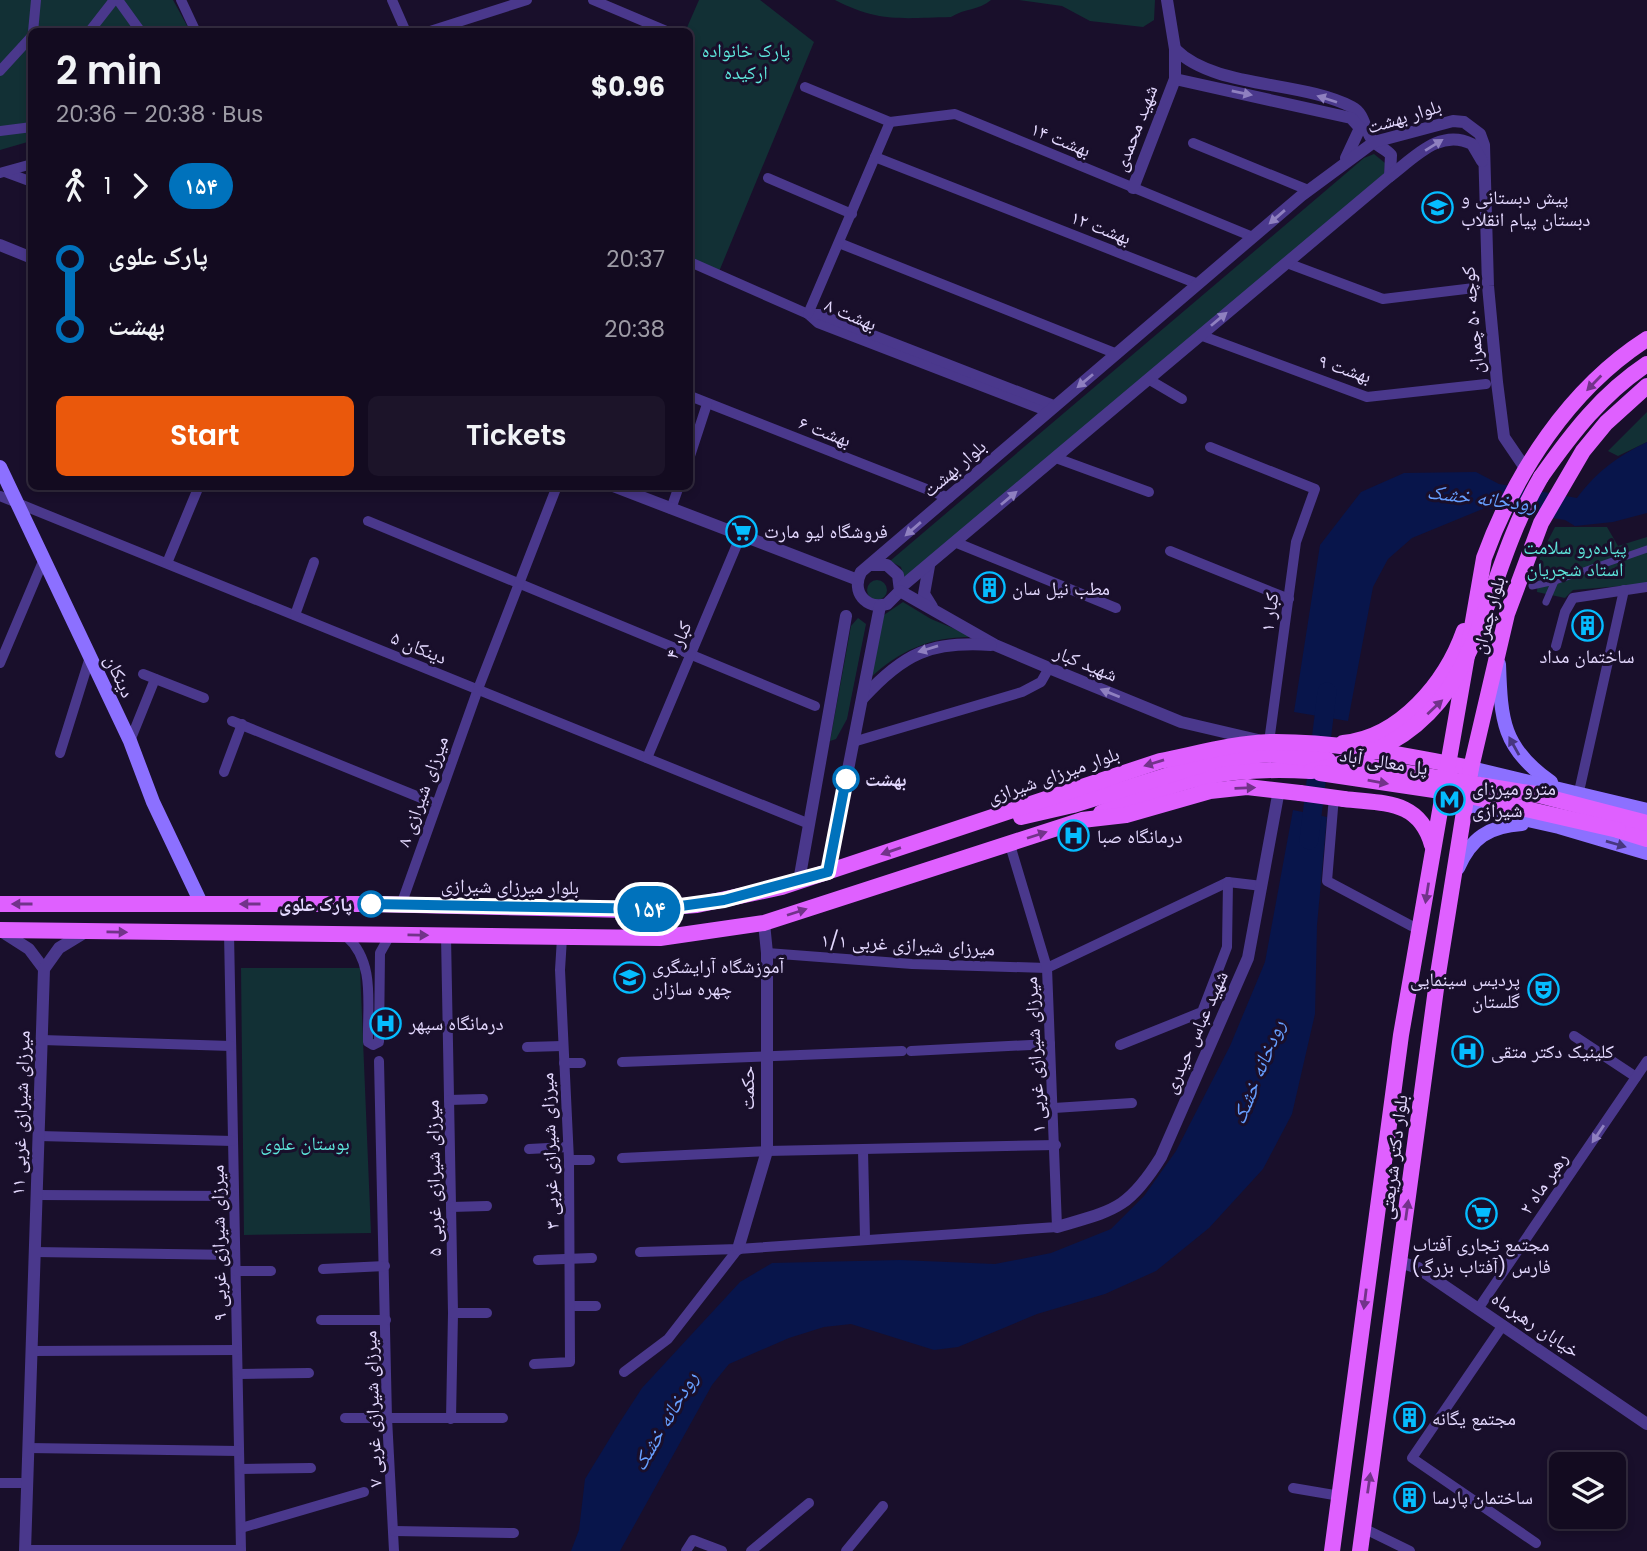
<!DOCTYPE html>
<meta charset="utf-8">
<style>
:root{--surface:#130b20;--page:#1c1429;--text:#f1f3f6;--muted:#9d9ba5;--line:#322b3e;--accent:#ea580c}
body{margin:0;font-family:Poppins,"Noto Naskh Arabic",sans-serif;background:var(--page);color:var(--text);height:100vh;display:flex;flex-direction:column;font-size:26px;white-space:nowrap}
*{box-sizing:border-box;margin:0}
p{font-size:23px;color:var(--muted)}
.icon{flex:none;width:38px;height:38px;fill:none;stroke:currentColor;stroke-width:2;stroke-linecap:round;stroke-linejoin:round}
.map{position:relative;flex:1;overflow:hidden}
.side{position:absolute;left:28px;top:28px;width:665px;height:462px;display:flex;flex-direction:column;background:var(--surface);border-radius:10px;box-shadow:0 4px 10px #0003,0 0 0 2px var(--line)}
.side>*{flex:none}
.badge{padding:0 14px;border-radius:23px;font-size:24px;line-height:46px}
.buttons{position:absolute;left:1549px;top:1452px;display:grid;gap:14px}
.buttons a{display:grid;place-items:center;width:77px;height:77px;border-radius:10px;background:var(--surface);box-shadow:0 4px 10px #0003,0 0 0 2px var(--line);font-size:35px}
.map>.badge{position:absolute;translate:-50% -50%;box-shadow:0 0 0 4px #fff}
.legs{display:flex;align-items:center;gap:10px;height:77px;padding:0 28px;font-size:23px}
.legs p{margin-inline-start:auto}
.overview{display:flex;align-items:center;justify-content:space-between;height:119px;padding:0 28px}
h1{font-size:38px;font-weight:600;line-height:52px}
.action{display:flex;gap:14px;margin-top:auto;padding:14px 28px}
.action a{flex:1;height:80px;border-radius:10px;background:var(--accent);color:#fff;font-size:28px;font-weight:600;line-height:80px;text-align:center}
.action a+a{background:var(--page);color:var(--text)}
ul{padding:0 28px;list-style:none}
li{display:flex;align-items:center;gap:24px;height:70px;font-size:26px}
li i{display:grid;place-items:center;width:10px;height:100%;margin:0 9px;background:currentColor}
li i::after{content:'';width:18px;height:18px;margin:-9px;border:5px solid;border-radius:50%;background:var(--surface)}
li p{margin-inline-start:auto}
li:first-child i{background:linear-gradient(#0000 50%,currentColor 0)}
li:last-child i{background:linear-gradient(currentColor 50%,#0000 0)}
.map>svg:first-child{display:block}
</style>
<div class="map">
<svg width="1647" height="1551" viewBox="0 0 1647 1551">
<rect width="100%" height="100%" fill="#190f2b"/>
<g fill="#123035">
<path d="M0,0H173L190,31L32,32L31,141L0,150Z"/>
<path d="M699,0H760L814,42L718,274L690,262V32H685Z"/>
<path d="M835,0H991C978,11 965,8 951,17C903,18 880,23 835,0Z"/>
<path d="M1019,0H1155L1154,20L1143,27L1090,21L1062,6Z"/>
<path d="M1374,154L1385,163L1384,174L905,579L901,567L890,561L1364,158Z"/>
<path d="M1647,412V442L1618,456L1608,451Z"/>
<path d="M1555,527H1607L1618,546L1647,537V584L1573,590L1565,598L1537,592L1540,556Z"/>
<circle cx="877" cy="590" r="10"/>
<path d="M903,602L931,619L974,637C932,636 900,650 870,678L881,617Z"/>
<path d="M858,618L866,624L847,719L836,739L830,741L851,626Z"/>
<path d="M241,968H360L371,1233L244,1235Z"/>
</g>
<g fill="#08154b">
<path d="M1647,442V513L1613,522L1575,526L1565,520L1485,508L1412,538L1388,559L1373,587L1348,721L1294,712L1320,545L1361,492L1404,473L1476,472L1499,484L1577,498C1596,472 1618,456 1647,442Z"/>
<path d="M1293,810L1327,817L1317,925L1315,1014L1292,1114L1263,1169L1209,1228L1156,1271L1105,1294L1037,1314L958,1347L934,1350L851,1324L824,1327L789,1338L729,1364L712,1385L620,1551H571L579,1530L585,1479L618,1425L642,1388L740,1282L772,1263L900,1260L995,1264L1051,1253L1111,1229L1144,1196L1176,1151L1230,1046L1265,962Z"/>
</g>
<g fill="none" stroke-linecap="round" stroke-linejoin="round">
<path stroke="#08154b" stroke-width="19" d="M1309,840L1327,692"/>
<g stroke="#4a388c" stroke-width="7">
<path d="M1532,586L1555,581"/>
<path d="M1546,602L1555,581L1647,549"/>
</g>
<g stroke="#4a388c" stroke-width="10">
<path d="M118,0L141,32"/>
<path d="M181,0L196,32"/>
<path d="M392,0L406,32"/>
<path d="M593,0L669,32"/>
<path d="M33,32L36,0"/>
<path d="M89,32L114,0"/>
<path d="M427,32L527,0"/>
<path d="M0,71L32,36"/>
<path d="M805,87L890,122L955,114L1253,237"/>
<path d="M0,131L32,127"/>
<path d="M1193,143L1308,190"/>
<path d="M875,157L1198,284"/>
<path d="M5,172L32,182"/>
<path d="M0,173L32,164"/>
<path d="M768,178L852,214"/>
<path d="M839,243L1117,354"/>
<path d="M690,262L808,314L818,323L1049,412"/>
<path d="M1287,263L1383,299L1474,288"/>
<path d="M808,314H819L1056,406"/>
<path d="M808,314L890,122"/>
<path d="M1200,335L1367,397L1486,384"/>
<path d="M1148,379L1182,399"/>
<path d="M690,396L949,498"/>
<path d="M1210,447L1315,489L1296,542L1269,742"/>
<path d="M690,456L707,404"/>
<path d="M1056,458L1149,492"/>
<path d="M0,496L807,823"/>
<path d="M671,509L679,486"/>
<path d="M368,521L815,706"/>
<path d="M957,543L1116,608"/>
<path d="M1170,551L1289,599"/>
<path d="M167,563L199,486"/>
<path d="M295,615L314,562"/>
<path d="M1556,646L1565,612L1573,598L1647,587"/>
<path d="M0,663L44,559"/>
<path d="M143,674L204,698"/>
<path d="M232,721L436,804"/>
<path d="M130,741L155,679"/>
<path d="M853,742L1022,692L1041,682L1049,668"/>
<path d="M60,753L90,657"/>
<path d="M647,758L741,535"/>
<path d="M224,772L242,724"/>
<path d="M1334,796L1327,881L1421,931"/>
<path d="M1578,796L1624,590"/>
<path d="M1228,882L1262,886"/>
<path d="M401,905L478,689L557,486"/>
<path d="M229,933L241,1551"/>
<path d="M346,936C376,962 367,1005 368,1042L373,1045L379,1042L380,953L390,935"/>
<path d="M446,936L453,1313L451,1419"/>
<path d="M767,953L912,964L1047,968L1228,882"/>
<path d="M1574,1036L1636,1077"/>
<path d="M42,1040L231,1046"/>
<path d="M1120,1045L1202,1012L1227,947L1228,882"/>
<path d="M527,1047L562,1046"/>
<path d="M911,1051L1050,1044"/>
<path d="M379,1061L387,1418L394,1551"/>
<path d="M622,1062L902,1051"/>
<path d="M564,1063H581"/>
<path d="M449,1100L483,1099"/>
<path d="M1054,1108L1132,1103"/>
<path d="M39,1136L233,1141"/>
<path d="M529,1149L568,1147"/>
<path d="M863,1150L865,1238"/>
<path d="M622,1158L767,1151L1056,1145"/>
<path d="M569,1160H590"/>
<path d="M37,1195L234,1196"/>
<path d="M451,1207L487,1206"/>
<path d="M35,1252L235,1255"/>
<path d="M640,1252L738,1249L1057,1227L1047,968L1010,845"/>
<path d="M538,1260L592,1258"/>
<path d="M323,1269L385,1266"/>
<path d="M236,1271H271"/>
<path d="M570,1306H596"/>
<path d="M1478,1309L1647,1061"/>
<path d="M453,1313H487"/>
<path d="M321,1320H386"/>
<path d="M1503,1325L1412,1458L1536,1543"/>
<path d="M32,1351L237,1350"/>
<path d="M534,1364L570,1362L569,1160L560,970L562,938"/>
<path d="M624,1372L668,1339L738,1249"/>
<path d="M238,1374L309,1373"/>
<path d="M345,1418H503"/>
<path d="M28,1448L239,1451"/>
<path d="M240,1469L311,1468"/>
<path d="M0,1483H27"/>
<path d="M1293,1488L1340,1496"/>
<path d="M241,1528L364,1492"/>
<path d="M1363,1528L1410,1551"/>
<path d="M394,1531L514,1533"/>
<path d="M25,1550H241"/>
<path d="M686,1551L693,1540L722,1551"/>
<path d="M751,1551L809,1503"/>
<path d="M846,1551L883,1506"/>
</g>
<g stroke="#4a388c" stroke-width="12">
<path d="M1175,49C1215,89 1300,80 1352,107C1366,114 1364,132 1374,142C1379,147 1386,149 1391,155L1390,176"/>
<path d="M1175,79L1351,118L1360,128L1346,158"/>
<path d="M1133,188L1175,79V49L1167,0"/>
<path d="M0,245L32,258"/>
<path d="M613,486L858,580"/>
<path d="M870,565H887L898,575L900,591L887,604C866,610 851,592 861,572L1301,196L1374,142L1453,121L1464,122L1480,134L1484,145L1488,286L1497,382L1504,437L1525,468"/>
<path d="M929,566L924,594L932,607"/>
<path d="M900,588L1390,176C1415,157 1440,128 1472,144L1482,161"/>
<path d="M900,591L995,645L1049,668L1181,722L1258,740"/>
<path d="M863,698C904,653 931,641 991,645"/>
<path d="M828,872L880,606"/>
<path d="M799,881L846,616"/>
<path d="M1,931L29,949L44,969"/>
<path d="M1057,1227C1114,1210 1128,1210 1161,1157L1248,958L1279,790"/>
<path d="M738,1249L767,1151V953L764,923"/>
<path d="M1400,1262L1418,1268L1647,1424"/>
<path d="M25,1551L44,969L59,948L87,931"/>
</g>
<g stroke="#8c70ff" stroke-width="14">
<path d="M0,467L130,741L153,802L201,903"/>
<path d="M1499,664C1501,720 1502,748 1551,782"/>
<path d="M1471,768L1647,810"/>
<path d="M1465,806L1559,827L1647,853"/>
<path d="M1458,868C1471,838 1489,826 1522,824"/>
</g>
<g stroke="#df60ff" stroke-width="16">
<path d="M1541,477C1572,433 1602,394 1647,364"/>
<path d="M1343,743C1400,738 1446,682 1464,631"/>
<path d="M1344,799C1383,804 1419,799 1432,845"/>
<path d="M1101,813C1182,779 1222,766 1311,771"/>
<path d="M1021,817L1073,805L1220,759L1268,754L1328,760"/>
<path d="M1618,830L1647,839"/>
<path d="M0,904H372L627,910L697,905L782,887L1160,761C1196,754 1234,743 1270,742C1337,741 1406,756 1471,768"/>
<path d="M0,930L660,938L764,923L1082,820L1126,815L1210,791L1247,787L1300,793"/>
<path d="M1332,1551L1401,1035L1484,558C1515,473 1569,389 1647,339"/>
<path d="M1360,1551L1438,974L1471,768L1507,614L1541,523L1583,451L1606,423L1647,386"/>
</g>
<g stroke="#df60ff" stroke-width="16">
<path d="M1348,763L1535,794L1647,823"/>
<path d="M1311,771C1493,733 1466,605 1541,477"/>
<path d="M1320,773L1461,794L1618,830"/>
<path d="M1300,793L1344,799"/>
</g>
</g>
<defs><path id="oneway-solid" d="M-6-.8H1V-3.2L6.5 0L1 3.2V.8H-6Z" transform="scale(1.75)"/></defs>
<g fill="#8f80c0">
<use href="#oneway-solid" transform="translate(1242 93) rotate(12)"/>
<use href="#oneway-solid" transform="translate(1327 99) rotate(-162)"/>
<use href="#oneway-solid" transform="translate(1434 145) rotate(-32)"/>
<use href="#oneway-solid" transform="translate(1277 217) rotate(139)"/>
<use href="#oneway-solid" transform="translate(1219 319) rotate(-40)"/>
<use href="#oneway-solid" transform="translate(1085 381) rotate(140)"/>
<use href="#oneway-solid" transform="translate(1009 498) rotate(-40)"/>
<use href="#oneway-solid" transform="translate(913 529) rotate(139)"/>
<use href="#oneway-solid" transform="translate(928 649) rotate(163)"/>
<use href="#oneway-solid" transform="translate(1110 693) rotate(-158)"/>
<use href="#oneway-solid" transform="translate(1598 1134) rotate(124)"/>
</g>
<g fill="#72338a">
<use href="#oneway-solid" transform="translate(1594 383) rotate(134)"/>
<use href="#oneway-solid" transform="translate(1435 707) rotate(-43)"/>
<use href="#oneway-solid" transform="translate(1154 763) rotate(163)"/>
<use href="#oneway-solid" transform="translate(1378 782) rotate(10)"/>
<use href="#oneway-solid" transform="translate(1245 788) rotate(-2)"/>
<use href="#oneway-solid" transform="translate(1037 835) rotate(-18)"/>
<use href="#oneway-solid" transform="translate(891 851) rotate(161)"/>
<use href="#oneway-solid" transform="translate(1427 893) rotate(99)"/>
<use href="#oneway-solid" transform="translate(22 904) rotate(180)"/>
<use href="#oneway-solid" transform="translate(250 904) rotate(-180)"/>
<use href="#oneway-solid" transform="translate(797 912) rotate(-18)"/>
<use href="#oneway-solid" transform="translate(117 932) rotate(1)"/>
<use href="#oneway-solid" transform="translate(418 935) rotate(1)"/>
<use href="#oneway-solid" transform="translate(1407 1210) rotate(-82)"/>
<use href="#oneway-solid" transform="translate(1365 1299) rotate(97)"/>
<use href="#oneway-solid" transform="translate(1369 1483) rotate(-82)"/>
</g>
<g fill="#473680">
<use href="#oneway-solid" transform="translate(1514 746) rotate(-119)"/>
<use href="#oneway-solid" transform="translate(1616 844) rotate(16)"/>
</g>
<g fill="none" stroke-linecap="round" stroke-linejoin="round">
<defs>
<path id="line-1" d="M371,904L659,909L724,900L828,872L846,779"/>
</defs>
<use href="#line-1" stroke="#fff" stroke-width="16"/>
<use href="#line-1" stroke="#0072bc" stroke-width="10"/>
</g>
<defs>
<symbol id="school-ring" viewBox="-11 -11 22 22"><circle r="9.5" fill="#190f2b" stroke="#05bcff" stroke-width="1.5"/><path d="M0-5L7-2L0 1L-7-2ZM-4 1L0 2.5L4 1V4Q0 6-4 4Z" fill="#05bcff"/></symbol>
<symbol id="supermarket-ring" viewBox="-11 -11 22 22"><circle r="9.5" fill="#190f2b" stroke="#05bcff" stroke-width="1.5"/><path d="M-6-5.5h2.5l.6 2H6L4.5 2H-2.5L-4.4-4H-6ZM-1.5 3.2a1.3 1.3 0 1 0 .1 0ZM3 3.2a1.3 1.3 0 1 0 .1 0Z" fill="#05bcff"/></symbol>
<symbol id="building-ring" viewBox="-11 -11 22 22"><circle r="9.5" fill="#190f2b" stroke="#05bcff" stroke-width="1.5"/><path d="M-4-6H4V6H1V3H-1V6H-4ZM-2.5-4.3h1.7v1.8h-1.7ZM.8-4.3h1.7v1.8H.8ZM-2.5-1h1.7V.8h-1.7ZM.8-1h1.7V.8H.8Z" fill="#05bcff"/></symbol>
<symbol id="metro-ring" viewBox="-11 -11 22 22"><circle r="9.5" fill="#190f2b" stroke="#05bcff" stroke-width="1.5"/><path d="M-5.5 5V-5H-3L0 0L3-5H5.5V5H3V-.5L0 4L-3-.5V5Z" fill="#05bcff"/></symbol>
<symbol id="hospital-ring" viewBox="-11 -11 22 22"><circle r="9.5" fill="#190f2b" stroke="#05bcff" stroke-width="1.5"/><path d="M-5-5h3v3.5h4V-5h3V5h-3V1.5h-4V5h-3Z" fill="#05bcff"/></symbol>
<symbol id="theatre-ring" viewBox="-11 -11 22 22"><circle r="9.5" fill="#190f2b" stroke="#05bcff" stroke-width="1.5"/><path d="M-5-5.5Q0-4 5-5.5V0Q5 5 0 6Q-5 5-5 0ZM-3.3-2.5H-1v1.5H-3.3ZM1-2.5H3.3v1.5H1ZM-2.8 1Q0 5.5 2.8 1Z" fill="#05bcff"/></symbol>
</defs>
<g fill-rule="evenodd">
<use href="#school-ring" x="1420" y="190" width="35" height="35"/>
<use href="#supermarket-ring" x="724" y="514" width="35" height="35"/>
<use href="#building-ring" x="972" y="570" width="35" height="35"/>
<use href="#building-ring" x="1570" y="608" width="35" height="35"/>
<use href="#metro-ring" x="1432" y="782" width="35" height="35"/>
<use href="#hospital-ring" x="1056" y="818" width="35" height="35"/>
<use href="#school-ring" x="612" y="960" width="35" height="35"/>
<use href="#theatre-ring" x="1526" y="972" width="35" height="35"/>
<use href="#hospital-ring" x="368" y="1006" width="35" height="35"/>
<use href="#hospital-ring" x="1450" y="1034" width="35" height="35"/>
<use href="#supermarket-ring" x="1464" y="1196" width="35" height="35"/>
<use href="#building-ring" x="1392" y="1400" width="35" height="35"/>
<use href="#building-ring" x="1392" y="1480" width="35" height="35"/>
</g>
<g fill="#fff" stroke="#0072bc" stroke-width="3.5">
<circle cx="846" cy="779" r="12"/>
<circle cx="371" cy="904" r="12"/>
</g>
<g text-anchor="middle" stroke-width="6" stroke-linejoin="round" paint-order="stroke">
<g font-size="19" fill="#5ee6db" stroke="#190f2b">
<text x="746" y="57">پارک خانواده<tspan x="746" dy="22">ارکیده</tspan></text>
<text x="1575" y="554">پیاده‌رو سلامت<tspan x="1575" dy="22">استاد شجریان</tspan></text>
<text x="305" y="1150">بوستان علوی</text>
</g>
<g font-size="19" fill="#e4d9ff" stroke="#190f2b">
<text transform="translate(1404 116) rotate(-17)" y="7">بلوار بهشت</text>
<text transform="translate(1135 128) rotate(-69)" y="7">شهید محمدی</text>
<text transform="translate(1061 139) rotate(22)" y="7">۱۴ بهشت</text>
<text transform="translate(1101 227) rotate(21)" y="7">۱۲ بهشت</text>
<text transform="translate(851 314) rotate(23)" y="7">۸ بهشت</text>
<text transform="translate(1472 320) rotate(-95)" y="7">کوچه ۵۰ چمران</text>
<text transform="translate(1345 368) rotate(18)" y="7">۹ بهشت</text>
<text transform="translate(825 431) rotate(21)" y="7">۶ بهشت</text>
<text transform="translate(954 468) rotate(-41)" y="7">بلوار بهشت</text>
<text transform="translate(1269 612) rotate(-82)" y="7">۱ کبار</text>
<text transform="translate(1488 615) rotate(-75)" y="7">بلوار چمران</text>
<text transform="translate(678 640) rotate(-67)" y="7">۴ کبار</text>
<text transform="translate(419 647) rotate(22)" y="7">۵ دینکان</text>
<text transform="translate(1086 663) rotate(22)" y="7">شهید کبار</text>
<text transform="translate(120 676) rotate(65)" y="7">دینکان</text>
<text transform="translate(1384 761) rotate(9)" y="7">پل معالی آباد</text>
<text transform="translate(1053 775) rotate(-19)" y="7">بلوار میرزای شیرازی</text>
<text transform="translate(422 791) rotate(-70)" y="7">۸ میرزای شیرازی</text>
<text transform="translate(510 886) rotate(1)" y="7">بلوار میرزای شیرازی</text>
<text transform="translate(908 944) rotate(3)" y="7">۱/۱ میرزای شیرازی غربی</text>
<text transform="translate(1195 1032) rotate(-66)" y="7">شهید عباس حیدری</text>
<text transform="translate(1034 1055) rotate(-93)" y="7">۱ میرزای شیرازی غربی</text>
<text transform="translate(747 1088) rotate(-90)" y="7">حکمت</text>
<text transform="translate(20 1113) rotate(-88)" y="7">میرزای شیرازی غربی ۱۱</text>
<text transform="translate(549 1151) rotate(-92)" y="7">۳ میرزای شیرازی غربی</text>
<text transform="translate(1393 1157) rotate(-83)" y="7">بلوار دکتر شریعتی</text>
<text transform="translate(433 1178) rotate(-91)" y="7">۵ میرزای شیرازی غربی</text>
<text transform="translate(1543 1183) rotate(-56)" y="7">۲ رهبر ماه</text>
<text transform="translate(218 1243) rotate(-91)" y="7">میرزای شیرازی غربی ۹</text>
<text transform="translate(1536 1324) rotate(34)" y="7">خیابان رهبرماه</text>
<text transform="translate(372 1409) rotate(-92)" y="7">۷ میرزای شیرازی غربی</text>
</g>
<g font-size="19" fill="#e4d9ff" stroke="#190f2b" text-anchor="start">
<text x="1461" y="204">پیش دبستانی و<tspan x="1461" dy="22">دبستان پیام انقلاب</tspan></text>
<text x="764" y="538">فروشگاه لیو مارت</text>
<text x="1012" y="595">مطب نیل سان</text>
<text x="1587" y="663" text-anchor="middle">ساختمان مداد</text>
<text x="1472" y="795">مترو میرزای<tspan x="1472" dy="22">شیرازی</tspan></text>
<text x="1097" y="843">درمانگاه صبا</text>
<text x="652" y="973">آموزشگاه آرایشگری<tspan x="652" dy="22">چهره سازان</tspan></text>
<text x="1520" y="986" text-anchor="end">پردیس سینمایی<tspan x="1520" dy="22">گلستان</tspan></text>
<text x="409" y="1030">درمانگاه سپهر</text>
<text x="1491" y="1058">کلینیک دکتر متقی</text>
<text x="1481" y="1251" text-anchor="middle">مجتمع تجاری آفتاب<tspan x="1481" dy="22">فارس (آفتاب بزرگ)</tspan></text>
<text x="1432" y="1425">مجتمع یگانه</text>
<text x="1432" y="1504">ساختمان پارسا</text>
</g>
<g font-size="19" font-weight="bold" fill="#e4d9ff" stroke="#190f2b" text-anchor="start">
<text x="865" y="786">بهشت</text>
<text x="352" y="911" text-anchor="end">پارک علوی</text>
</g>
<g font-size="21" font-style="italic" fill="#679fff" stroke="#190f2b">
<text transform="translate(1482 498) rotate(7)" y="7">رودخانه خشک</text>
<text transform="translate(1258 1072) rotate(-68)" y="7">رودخانه خشک</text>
<text transform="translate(665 1421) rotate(-60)" y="7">رودخانه خشک</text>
</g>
</g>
</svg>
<div class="buttons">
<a><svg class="icon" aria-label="layers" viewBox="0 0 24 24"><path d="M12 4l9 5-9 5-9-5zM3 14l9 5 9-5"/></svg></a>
</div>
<b class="badge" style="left:649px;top:909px;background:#0072bc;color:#fff">۱۵۴</b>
<section class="side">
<div class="overview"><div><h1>2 min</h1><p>20:36 – 20:38 · Bus</p></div><b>$0.96</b></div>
<div class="legs"><svg class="icon" aria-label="walk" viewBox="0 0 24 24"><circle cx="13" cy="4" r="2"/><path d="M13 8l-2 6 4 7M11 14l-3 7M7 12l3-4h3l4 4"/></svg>1<svg class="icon" aria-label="forward" viewBox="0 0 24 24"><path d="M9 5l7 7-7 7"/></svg><b class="badge" style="background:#0072bc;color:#fff">۱۵۴</b></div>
<ul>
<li><i style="color:#0072bc"></i><b>پارک علوی</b><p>20:37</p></li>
<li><i style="color:#0072bc"></i><b>بهشت</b><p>20:38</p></li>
</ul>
<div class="action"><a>Start</a><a>Tickets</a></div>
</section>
</div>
